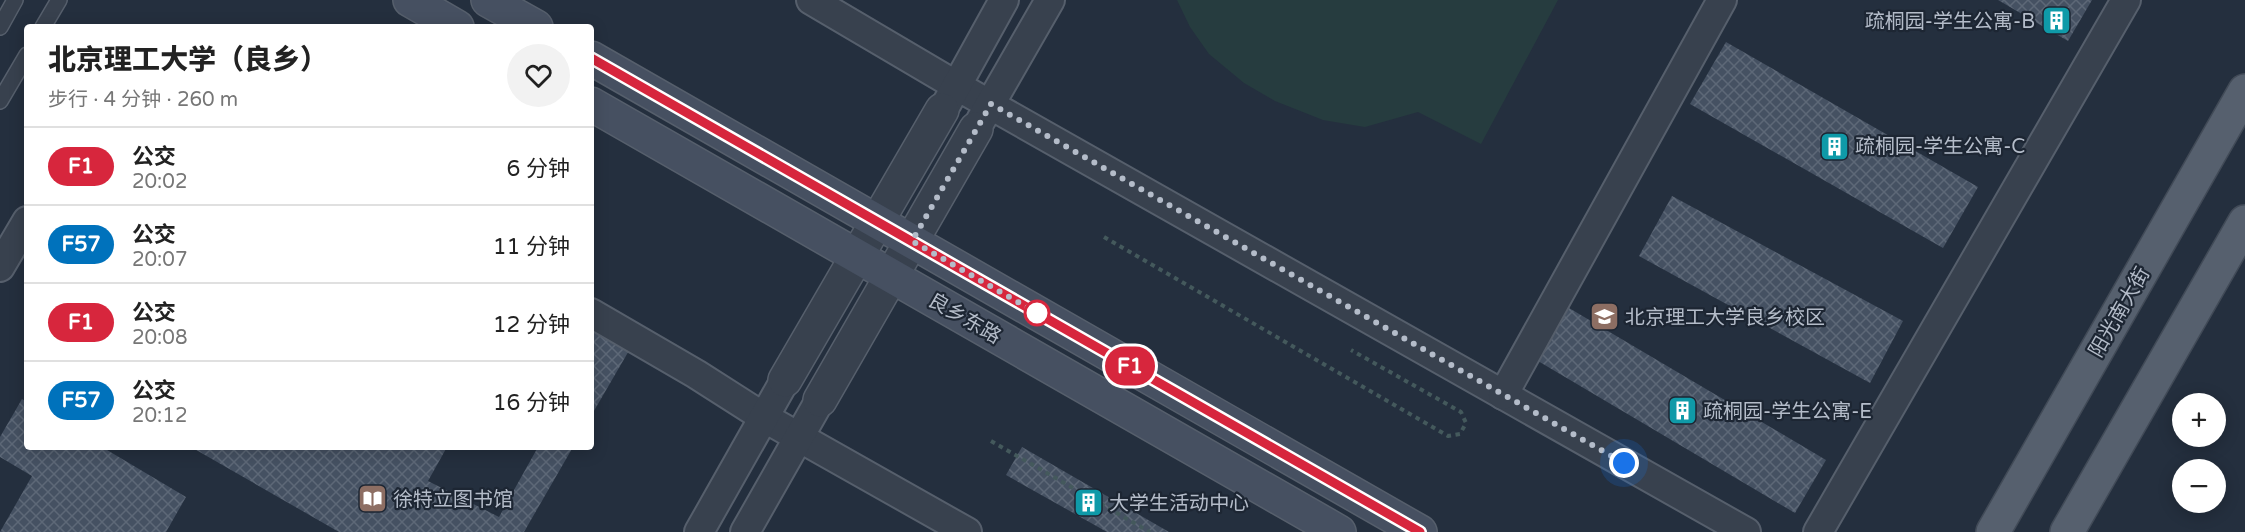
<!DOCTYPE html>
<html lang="zh">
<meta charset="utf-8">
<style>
:root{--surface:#fff;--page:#f2f2f2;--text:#222;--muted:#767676;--line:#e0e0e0}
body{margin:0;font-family:"Varela Round","Noto Sans SC",sans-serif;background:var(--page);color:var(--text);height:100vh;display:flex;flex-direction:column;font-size:22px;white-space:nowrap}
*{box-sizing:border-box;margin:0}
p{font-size:20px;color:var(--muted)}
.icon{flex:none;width:33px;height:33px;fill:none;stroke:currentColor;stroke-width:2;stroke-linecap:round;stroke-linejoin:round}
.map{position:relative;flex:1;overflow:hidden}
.panel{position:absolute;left:24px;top:24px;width:570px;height:426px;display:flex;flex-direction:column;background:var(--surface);border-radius:6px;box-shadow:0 3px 15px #0003}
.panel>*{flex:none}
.badge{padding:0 12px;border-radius:20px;font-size:21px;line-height:39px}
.fabs{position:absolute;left:2172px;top:393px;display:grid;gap:12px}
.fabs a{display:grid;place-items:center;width:54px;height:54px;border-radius:50%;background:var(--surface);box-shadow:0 3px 15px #0003;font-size:30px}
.you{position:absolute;width:30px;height:30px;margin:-15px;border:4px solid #fff;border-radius:50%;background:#1a73e8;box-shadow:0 0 0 9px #1a73e833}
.map>.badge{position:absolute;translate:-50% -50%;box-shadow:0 0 0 3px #fff}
.round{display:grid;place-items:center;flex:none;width:63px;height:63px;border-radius:32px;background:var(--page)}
.overview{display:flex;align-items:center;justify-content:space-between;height:102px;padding:0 24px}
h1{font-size:28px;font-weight:800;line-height:45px}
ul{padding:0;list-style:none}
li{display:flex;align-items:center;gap:18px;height:78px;padding:0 24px;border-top:2px solid var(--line)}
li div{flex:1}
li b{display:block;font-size:22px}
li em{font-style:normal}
li .badge{min-width:66px;font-weight:700;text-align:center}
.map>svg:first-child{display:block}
</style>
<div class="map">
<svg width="2245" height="532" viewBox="0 0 2245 532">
<defs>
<pattern id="building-cross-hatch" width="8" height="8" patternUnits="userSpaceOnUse" patternTransform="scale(1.5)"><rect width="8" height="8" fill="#455162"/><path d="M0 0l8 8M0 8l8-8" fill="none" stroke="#5d6877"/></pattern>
</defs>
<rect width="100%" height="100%" fill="#242f3e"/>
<path fill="#263c3f" d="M1177,0H1558L1481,144L1418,112L1365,127L1323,120L1275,101L1244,83L1209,54L1190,27Z"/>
<g fill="url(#building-cross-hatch)">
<path d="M1998,0H2092L2068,41Z"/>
<path d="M1726,42L1978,187L1943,248L1690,104Z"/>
<path d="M1672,196L1903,321L1870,383L1639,256Z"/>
<path d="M1569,308L1826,460L1795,513L1538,361Z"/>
<path d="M591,317L634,342L591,416Z"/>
<path d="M22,399L27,402V447H102L186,497L166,532H0L32,476L0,457V437Z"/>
<path d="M191,447H447L428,481L499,517L538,447H573L524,532H339Z"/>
<path d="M1022,447L1169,532H1107L1006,475Z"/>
</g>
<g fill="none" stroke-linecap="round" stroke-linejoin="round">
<defs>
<g id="service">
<path d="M0,27L15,0"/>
<path d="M43,27L59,0"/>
<path d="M0,101L27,55"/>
</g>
<g id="minor">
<path d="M811,0L957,86L1746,532"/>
<path d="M947,103L1004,0"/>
<path d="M981,120L1050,0"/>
<path d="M0,267L27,221"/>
<path d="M591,313L696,374L765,418L967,532"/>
<path d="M1503,395L1722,0"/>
<path d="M699,532L785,380"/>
<path d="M745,532L820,400"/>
<path d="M1818,532L2126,0"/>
</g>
<g id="tertiary">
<path d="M785,380L942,110"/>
<path d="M820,400L976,129"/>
</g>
<g id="secondary">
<path d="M410,0L457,27"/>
<path d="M488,0L536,27"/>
<path d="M591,58L1420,532"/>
<path d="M591,104L1339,532"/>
</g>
<g id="primary">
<path d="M1993,532L2245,91"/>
<path d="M2067,532L2245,222"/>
</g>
</defs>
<use href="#service" stroke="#565f6c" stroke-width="18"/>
<use href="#minor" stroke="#565f6c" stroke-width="32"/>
<use href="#tertiary" stroke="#565f6c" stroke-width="36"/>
<use href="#secondary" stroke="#565f6c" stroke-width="36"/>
<use href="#primary" stroke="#414a57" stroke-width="36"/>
<g stroke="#44595c" stroke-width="4" stroke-dasharray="4.5 4.5" stroke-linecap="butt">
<path d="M1104,237L1448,436L1460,434L1466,423L1461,412L1351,350"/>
<path d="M991,441L1150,532"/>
</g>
<use href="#service" stroke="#38414e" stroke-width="15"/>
<use href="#minor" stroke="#38414e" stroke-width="28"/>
<use href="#tertiary" stroke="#38414e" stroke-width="33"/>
<use href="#secondary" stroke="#465061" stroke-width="33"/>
<use href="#primary" stroke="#56606e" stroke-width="33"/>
</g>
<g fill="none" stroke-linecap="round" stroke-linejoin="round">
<defs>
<path id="line" d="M591,58L1420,532"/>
</defs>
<use href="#line" stroke="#fff" stroke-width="14"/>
<use href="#line" stroke="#d7263d" stroke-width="9"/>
<path stroke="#b4bcc9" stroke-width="6" stroke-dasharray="0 10.8" d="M1037,313L912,241L991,104L1624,463"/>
</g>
<defs>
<symbol id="building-square" viewBox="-11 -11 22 22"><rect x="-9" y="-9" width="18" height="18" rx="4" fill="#0f9aa8" stroke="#1d2633"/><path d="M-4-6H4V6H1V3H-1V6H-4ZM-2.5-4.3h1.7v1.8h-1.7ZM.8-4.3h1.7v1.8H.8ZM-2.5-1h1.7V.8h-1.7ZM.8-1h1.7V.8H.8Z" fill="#fff"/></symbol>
<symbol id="university-square" viewBox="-11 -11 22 22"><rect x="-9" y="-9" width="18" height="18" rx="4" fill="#8d6e63" stroke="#1d2633"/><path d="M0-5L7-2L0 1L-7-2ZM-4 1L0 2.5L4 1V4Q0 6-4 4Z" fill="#fff"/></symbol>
<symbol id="library-square" viewBox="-11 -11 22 22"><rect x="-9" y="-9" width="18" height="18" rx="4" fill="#8d6e63" stroke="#1d2633"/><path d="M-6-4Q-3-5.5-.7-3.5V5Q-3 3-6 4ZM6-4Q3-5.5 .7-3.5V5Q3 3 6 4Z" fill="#fff"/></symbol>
</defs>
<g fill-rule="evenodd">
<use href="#building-square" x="2040" y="4" width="33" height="33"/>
<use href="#building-square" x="1818" y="130" width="33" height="33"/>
<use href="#university-square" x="1588" y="300" width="33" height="33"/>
<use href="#building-square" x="1666" y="394" width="33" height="33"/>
<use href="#library-square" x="356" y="482" width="33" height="33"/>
<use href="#building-square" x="1072" y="486" width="33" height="33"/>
</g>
<circle fill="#fff" stroke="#d7263d" stroke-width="3" cx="1037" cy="313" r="12"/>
<g text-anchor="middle" stroke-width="4.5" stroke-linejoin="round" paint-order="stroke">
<g font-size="20" fill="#b4bcc9" stroke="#1d2633" text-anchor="start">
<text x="2035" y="28" text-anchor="end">疏桐园-学生公寓-B</text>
<text x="1855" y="153">疏桐园-学生公寓-C</text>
<text x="1625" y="324">北京理工大学良乡校区</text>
<text x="1703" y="418">疏桐园-学生公寓-E</text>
<text x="393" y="506">徐特立图书馆</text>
<text x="1109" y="510">大学生活动中心</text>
</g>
<g font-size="20" fill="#b4bcc9" stroke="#1d2633">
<text transform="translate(2119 312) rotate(-60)" y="7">阳光南大街</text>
<text transform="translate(965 318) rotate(30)" y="7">良乡东路</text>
</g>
</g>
</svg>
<div class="fabs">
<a>+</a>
<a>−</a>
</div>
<div class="you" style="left:1624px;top:463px"></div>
<b class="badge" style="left:1130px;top:366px;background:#d7263d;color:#fff">F1</b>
<section class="panel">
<div class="overview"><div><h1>北京理工大学（良乡）</h1><p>步行 · 4 分钟 · 260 m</p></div><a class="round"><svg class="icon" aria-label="heart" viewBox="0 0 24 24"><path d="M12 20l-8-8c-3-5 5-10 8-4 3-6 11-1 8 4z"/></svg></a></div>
<ul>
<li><span class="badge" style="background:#d7263d;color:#fff">F1</span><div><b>公交</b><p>20:02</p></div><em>6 分钟</em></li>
<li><span class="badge" style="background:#0072bc;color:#fff">F57</span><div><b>公交</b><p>20:07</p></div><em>11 分钟</em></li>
<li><span class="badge" style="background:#d7263d;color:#fff">F1</span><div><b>公交</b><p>20:08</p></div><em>12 分钟</em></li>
<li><span class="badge" style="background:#0072bc;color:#fff">F57</span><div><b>公交</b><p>20:12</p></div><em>16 分钟</em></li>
</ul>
</section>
</div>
